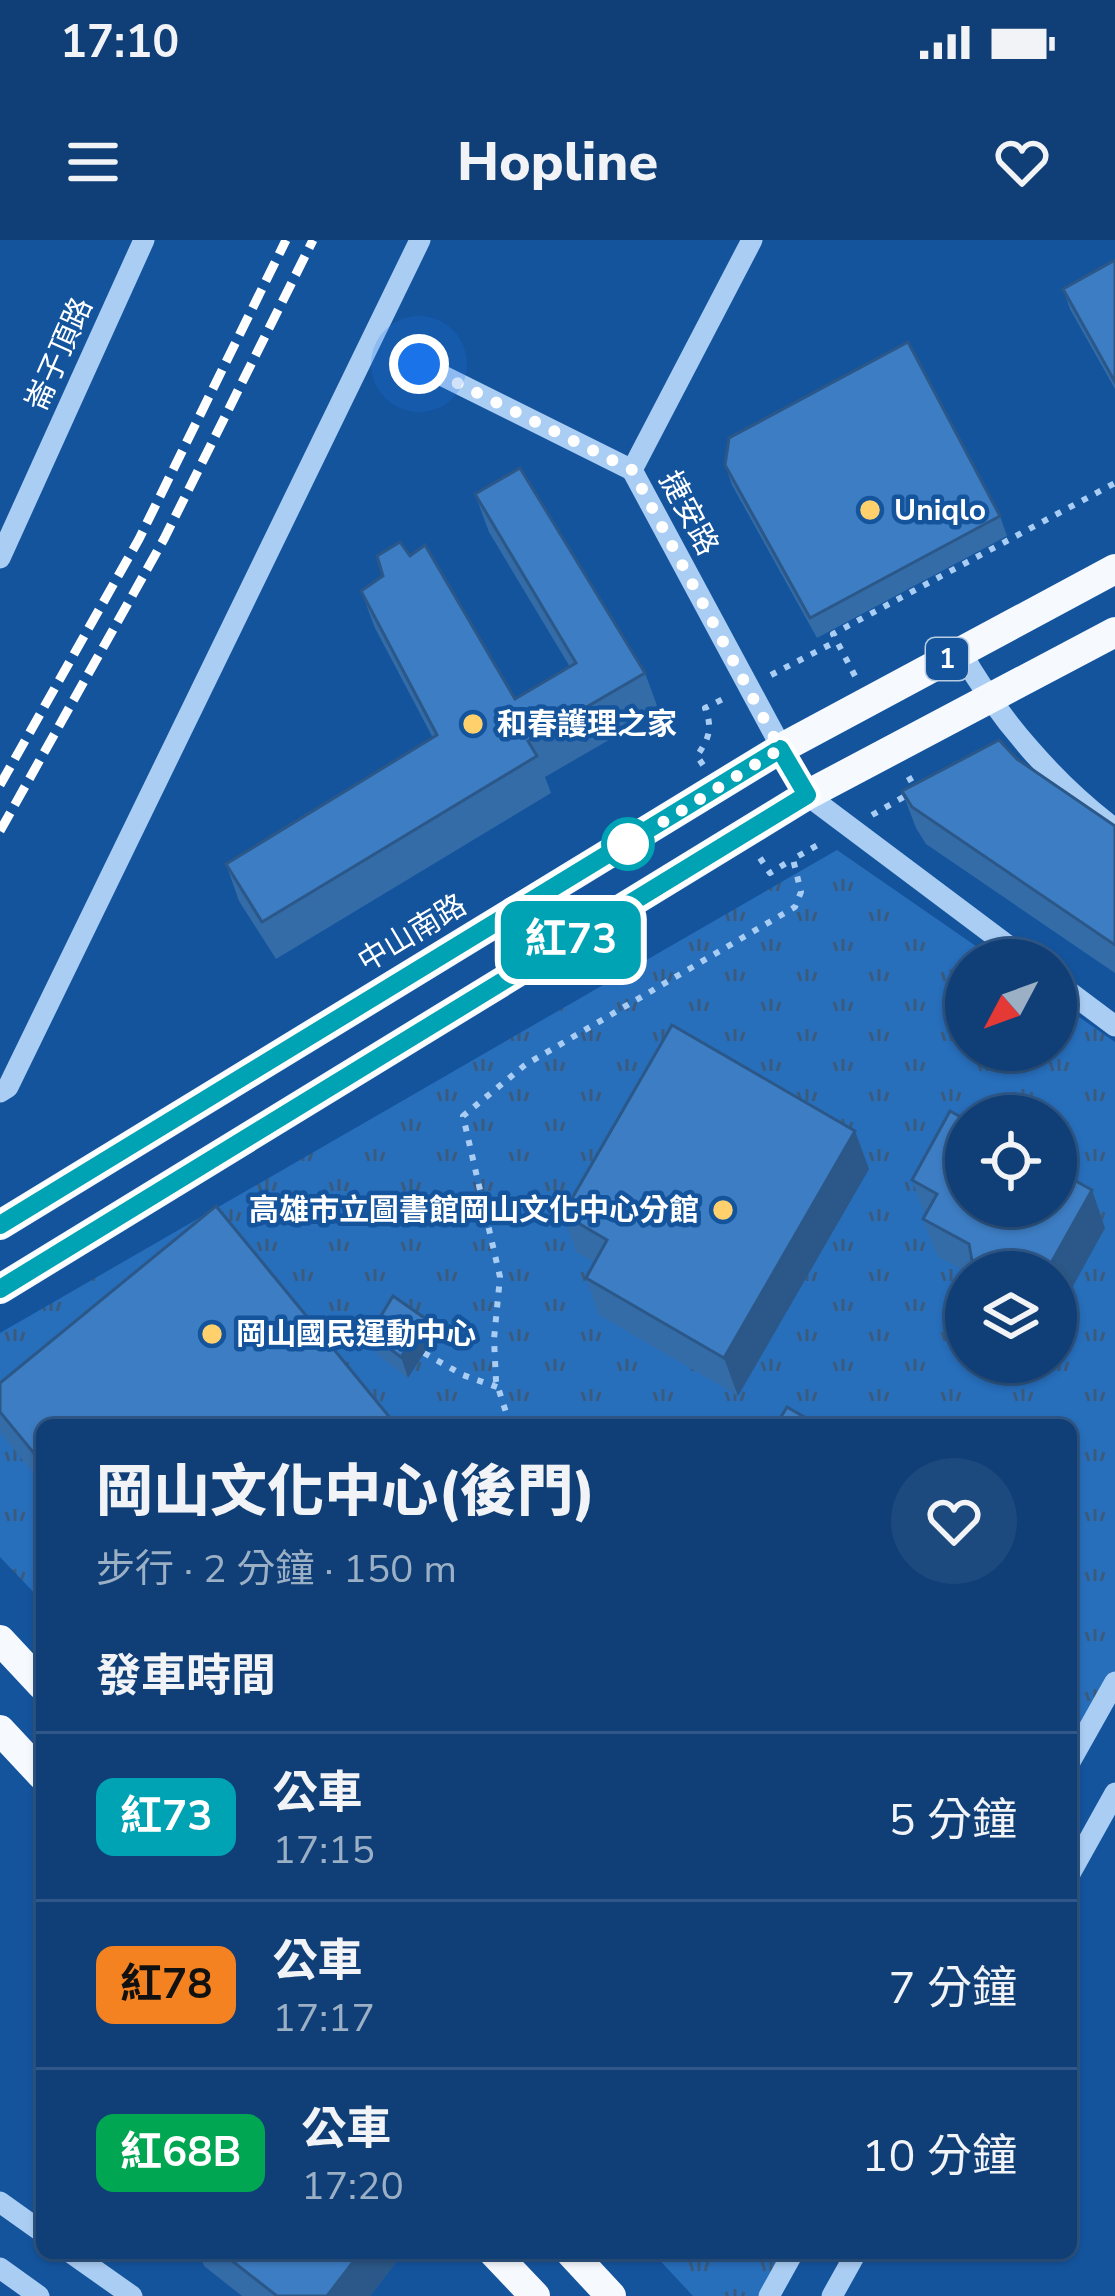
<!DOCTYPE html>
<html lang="zh-TW">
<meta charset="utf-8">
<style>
:root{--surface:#0f3f76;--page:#1d4a7e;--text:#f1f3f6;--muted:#9bafc5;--line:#2f5888}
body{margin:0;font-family:"Nunito Sans","Noto Sans TC",sans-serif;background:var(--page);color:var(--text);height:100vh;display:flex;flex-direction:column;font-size:45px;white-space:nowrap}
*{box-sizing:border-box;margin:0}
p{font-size:39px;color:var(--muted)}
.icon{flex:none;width:66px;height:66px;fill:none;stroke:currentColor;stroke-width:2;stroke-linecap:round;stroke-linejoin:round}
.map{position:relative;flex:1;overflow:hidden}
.drawer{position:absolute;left:36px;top:1179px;width:1041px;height:840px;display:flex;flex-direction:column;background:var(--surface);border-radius:18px;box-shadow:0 3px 9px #0004,0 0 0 3px var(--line)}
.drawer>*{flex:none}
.badge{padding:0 24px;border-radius:18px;font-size:42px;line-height:78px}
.needle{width:78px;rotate:229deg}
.controls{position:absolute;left:945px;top:699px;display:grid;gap:24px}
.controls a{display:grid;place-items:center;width:132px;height:132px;border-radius:50%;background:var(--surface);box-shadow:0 3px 9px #0004,0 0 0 3px var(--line);font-size:60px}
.you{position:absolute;width:60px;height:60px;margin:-30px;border:9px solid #fff;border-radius:50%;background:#1a73e8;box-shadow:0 0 0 18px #1a73e833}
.map>.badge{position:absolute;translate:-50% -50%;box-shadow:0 0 0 6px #fff}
h2{padding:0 60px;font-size:45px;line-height:108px}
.round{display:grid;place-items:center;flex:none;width:126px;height:126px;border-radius:63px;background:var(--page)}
.summary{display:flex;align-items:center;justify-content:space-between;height:204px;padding:0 60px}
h1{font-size:57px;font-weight:800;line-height:90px}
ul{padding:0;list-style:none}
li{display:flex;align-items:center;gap:36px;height:168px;padding:0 60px;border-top:3px solid var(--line)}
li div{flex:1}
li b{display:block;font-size:45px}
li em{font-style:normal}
li .badge{min-width:132px;font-weight:700;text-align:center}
.status{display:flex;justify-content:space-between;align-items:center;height:84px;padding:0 60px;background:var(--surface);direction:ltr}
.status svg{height:33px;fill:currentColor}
header{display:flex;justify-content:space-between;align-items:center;height:156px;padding:0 60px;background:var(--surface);font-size:54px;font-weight:800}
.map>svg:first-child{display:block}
</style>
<div class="status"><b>17:10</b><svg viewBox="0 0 49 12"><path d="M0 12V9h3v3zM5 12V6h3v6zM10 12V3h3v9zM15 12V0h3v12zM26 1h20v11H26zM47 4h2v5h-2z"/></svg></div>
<header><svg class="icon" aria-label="menu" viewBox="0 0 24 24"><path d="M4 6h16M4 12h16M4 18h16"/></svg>Hopline<svg class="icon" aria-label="heart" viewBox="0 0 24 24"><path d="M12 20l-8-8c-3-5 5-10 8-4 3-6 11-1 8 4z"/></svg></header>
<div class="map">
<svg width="1115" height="2056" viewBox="0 0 1115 2056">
<defs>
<pattern id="grass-tufts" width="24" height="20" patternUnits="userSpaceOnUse" patternTransform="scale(3)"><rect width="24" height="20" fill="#276ebb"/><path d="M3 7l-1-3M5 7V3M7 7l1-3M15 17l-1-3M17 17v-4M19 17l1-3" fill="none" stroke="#3b5b7e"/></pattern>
</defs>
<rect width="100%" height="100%" fill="#14549d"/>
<g fill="url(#grass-tufts)" fill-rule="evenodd">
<path d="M837,610L996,720H966V810H1056V761L1115,802V1439L1071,1516V1185H42V1361L0,1317V1093ZM966,876H1056V966H966ZM966,1032H1056V1122H966Z"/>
<path d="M653,2013H789L765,2056H693Z"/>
</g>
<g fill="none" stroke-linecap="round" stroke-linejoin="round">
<g stroke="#aacdf4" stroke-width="6" stroke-dasharray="6 9" stroke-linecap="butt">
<path d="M771,435L837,401"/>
<path d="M855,436L833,394L1115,243"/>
<path d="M703,525L697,516C709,498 713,489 705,468L727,457"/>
<path d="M872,575L916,550L906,532"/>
<path d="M760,618L770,633L793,619"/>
<path d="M424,1113L463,1135L497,1147"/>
<path d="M510,1185L496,1141L494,1099L500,1037L463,876L525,825L795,667L801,652L793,619L823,602"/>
</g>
<g stroke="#aacdf4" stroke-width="21">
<path d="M752,0L632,230L807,555L1027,720"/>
<path d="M419,124L632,230"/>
<path d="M0,318L144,0"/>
<path d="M961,412C998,478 1054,543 1115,589"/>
<path d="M1056,742L1115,786"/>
<path d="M0,852L8,847L420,0"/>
<path d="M1071,1520L1115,1442"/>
<path d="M1071,1632L1115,1553"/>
<path d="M0,1962L42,1992"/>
<path d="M71,2013L132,2056"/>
<path d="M0,2028L39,2056"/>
<path d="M769,2056L793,2013"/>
<path d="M832,2056L856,2013"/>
</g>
<g stroke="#f6faff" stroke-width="30">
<path d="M0,985L780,509L1115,329"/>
<path d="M0,1049L807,555L1115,392"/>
<path d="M0,1400L42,1445"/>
<path d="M0,1490L42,1535"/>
<path d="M494,2013L535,2056"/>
<path d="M571,2013L611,2056"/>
</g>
<g stroke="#fff" stroke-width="9" stroke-dasharray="21 9" stroke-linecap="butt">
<path d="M0,545L139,299L286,0"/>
<path d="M0,591L164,299L313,0"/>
</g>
</g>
<g fill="#346ca8">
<path d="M1115,20V149L1070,69L1063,49Z"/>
<path d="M725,225L1000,276L1007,296L817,398L732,245Z"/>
<path d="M475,254L645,433L659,471L545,537L551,553L276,719L239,661L226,624L433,498L375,388L361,351L515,459L570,427L489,292Z"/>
<path d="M1017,519L1115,586V733L926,604L916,588L902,551Z"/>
<path d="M855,891L869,929L738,1156L599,1075L586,1038L594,1022L576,1012L563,974Z"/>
<path d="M912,940L1092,950L1105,988L1056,1032H966L937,1016L923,979L925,975Z"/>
<path d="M426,1079L433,1099L408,1138L377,1114L370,1094Z"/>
<path d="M0,1143L42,1185V1244L0,1192Z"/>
<path d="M199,2013H403L370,2056H242L204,2026Z"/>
</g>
<g fill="#2b5888">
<path d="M855,891L869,929L738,1156L724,1118Z"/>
<path d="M1092,950L1105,988L1056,1077V1032H1046Z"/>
<path d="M426,1079L433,1099L408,1138L401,1117Z"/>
<path d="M360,2013H403L370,2056H327Z"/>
</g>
<g fill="#3d7dc3" stroke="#2b5888" stroke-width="3">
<path d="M1115,20V142L1063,49Z"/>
<path d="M908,102L1000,276L810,378L725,225L729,198Z"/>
<path d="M520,228L645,433L528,501L537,516L262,682L226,624L437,495L361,351L383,336L377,316L400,302L410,316L425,305L515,459L576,423L475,254Z"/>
<path d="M999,500L1017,519L1115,586V705L912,567L902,551Z"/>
<path d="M672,785L855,891L724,1118L586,1038L607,1000L563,974Z"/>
<path d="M950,871L966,880V966H1056V930L1092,950L1046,1032H974L969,1004L923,979L937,954L912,940Z"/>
<path d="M216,966L396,1185H42V1223L0,1172V1143Z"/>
<path d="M393,1056L426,1079L401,1117L370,1094Z"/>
<path d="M787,1167L818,1185H776Z"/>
<path d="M222,2013H360L327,2056H277Z"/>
</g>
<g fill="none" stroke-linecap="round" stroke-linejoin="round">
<defs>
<path id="line" d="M0,985L780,509L807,555L0,1049"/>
</defs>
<use href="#line" stroke="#fff" stroke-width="27"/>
<use href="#line" stroke="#00a3b4" stroke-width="18"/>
<path stroke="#fff" stroke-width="12" stroke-dasharray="0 21.6" d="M419,124L632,230L780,509L628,604"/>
</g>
<g fill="#ffd06c" stroke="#14549d" stroke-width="4.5">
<circle cx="870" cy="270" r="12"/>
<circle cx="473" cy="484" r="12"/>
<circle cx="723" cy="970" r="12"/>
<circle cx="212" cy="1094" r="12"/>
</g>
<circle fill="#fff" stroke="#00a3b4" stroke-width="6" cx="628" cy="604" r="24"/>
<g text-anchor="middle" stroke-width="9" stroke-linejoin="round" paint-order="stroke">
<rect fill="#14549d" stroke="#b8cce2" stroke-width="3" x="926" y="398" width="42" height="42" rx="9"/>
<g font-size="27" font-weight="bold" fill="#fff">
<text x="947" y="428">1</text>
</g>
<g font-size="30" fill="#fff" stroke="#14549d">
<text transform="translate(59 114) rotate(-66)" y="10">崙子頂路</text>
<text transform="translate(689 273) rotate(62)" y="10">捷安路</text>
<text transform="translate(412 693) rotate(-31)" y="10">中山南路</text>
</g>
<g font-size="30" font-weight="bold" fill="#fff" stroke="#14549d" text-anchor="start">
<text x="894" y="280">Uniqlo</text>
<text x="497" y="494">和春護理之家</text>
<text x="699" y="980" text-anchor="end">高雄市立圖書館岡山文化中心分館</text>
<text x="236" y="1104">岡山國民運動中心</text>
</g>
</g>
</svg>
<div class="controls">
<a><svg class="needle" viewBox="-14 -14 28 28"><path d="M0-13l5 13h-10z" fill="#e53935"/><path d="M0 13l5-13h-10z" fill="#9bafc5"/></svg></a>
<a><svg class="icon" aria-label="locate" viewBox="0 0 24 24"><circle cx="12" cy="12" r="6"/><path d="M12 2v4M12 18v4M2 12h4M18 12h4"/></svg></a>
<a><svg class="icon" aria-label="layers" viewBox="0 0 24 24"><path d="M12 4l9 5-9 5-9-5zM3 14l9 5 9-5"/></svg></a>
</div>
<div class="you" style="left:419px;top:124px"></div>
<b class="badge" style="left:571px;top:700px;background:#00a3b4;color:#fff">紅73</b>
<section class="drawer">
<div class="summary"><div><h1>岡山文化中心(後門)</h1><p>步行 · 2 分鐘 · 150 m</p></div><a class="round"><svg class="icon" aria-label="heart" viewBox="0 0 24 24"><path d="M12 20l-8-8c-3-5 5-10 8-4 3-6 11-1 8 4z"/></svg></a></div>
<h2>發車時間</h2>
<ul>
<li><span class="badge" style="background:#00a3b4;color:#fff">紅73</span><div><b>公車</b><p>17:15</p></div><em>5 分鐘</em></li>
<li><span class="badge" style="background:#f58220;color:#111">紅78</span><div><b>公車</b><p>17:17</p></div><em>7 分鐘</em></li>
<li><span class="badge" style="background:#00a651;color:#fff">紅68B</span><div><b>公車</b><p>17:20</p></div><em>10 分鐘</em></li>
</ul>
</section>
</div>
